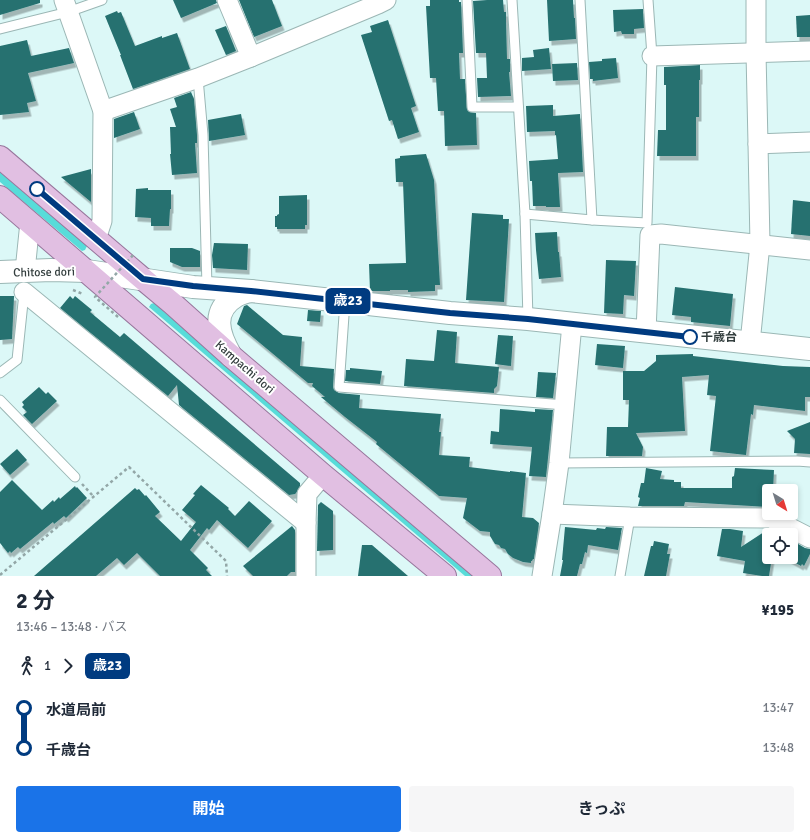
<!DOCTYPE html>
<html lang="ja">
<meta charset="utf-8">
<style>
:root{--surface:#fff;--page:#f6f6f7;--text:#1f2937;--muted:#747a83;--accent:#1a73e8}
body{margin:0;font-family:Signika,"Noto Sans JP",sans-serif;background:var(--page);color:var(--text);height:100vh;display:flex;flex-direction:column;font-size:15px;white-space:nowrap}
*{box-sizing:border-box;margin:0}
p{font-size:13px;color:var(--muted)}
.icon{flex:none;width:22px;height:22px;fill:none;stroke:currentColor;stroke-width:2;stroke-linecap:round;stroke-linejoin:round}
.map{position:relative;height:576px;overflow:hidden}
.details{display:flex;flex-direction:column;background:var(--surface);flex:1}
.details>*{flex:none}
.badge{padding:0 8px;border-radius:6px;font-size:14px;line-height:26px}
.needle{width:26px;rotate:142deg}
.fabs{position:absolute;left:762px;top:484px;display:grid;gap:8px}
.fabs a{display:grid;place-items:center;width:36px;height:36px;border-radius:4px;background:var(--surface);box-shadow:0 2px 6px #0003;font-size:20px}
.map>.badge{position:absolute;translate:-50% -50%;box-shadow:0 0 0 2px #fff}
.legs{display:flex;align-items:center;gap:6px;height:44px;padding:0 16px;font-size:13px}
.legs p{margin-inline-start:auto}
.overview{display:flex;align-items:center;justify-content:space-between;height:68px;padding:0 16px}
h1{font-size:22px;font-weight:700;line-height:30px}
.cta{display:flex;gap:8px;margin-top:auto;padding:8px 16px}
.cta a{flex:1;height:46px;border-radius:4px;background:var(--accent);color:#fff;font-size:16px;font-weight:700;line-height:46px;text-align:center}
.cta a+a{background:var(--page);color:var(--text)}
ul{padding:0 16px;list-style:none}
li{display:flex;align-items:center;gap:14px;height:40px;font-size:15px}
li i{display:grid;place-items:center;width:6px;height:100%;margin:0 5px;background:currentColor}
li i::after{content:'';width:10px;height:10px;margin:-5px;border:3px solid;border-radius:50%;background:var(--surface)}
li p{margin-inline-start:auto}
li:first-child i{background:linear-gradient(#0000 50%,currentColor 0)}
li:last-child i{background:linear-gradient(currentColor 50%,#0000 0)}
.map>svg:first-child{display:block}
</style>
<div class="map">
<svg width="810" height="576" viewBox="0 0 810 576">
<defs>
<filter id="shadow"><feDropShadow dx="2.5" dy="4.5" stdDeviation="0" flood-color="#0004"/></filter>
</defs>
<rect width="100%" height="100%" fill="#dcf8f7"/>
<g fill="#58dcd9">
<path d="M0,172L84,243L87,246L85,250L82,251L0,182Z"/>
<path d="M154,303L474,576H465L149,307L151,304Z"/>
</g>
<g fill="#267170" filter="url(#shadow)">
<path d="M0,0H40V3L0,15Z"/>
<path d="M173,0H216L217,3L181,18Z"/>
<path d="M239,0H272L282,26L254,37Z"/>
<path d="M430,0H459V2H461L463,53H459L460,79H465L467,110L469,112L476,113L477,145L445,146L444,111H438L436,78H430L426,6H430Z"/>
<path d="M487,0H503L504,12H506V21L507,59H510V72H509L511,96L478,97L477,78H487L486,53H476L473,1Z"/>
<path d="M547,0H573L574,18H575L576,39L549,41Z"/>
<path d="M643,9L644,28L634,29V34H622L621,31L614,32L613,10Z"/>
<path d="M117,11L118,13L121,12L135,46L162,36V38L177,33L190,69L133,89L120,55H121L105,16Z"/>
<path d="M810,15V37H797L796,16Z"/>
<path d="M388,20L416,106L411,108L419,132L398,139L392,120L389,121L361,35L372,32L370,26Z"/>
<path d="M226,26L236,51L226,55L215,30Z"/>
<path d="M27,40L31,56L69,48L74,63L28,73L36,101L27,103L29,112L0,115V46Z"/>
<path d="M549,48L551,69L522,71V58L534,57L533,50Z"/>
<path d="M616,58L618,78L593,81V79H590L589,62L602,61V59Z"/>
<path d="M577,63L578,80L553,81L552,64Z"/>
<path d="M700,65V80H699V117H696V156H657L658,130H666V85H664V67Z"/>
<path d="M191,92L194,99L197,135V143H195L197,173L172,175L170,154H171L170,127H176L170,109L177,107L174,98Z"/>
<path d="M553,105V116L580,114L583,172L558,173L560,207H546V206H533L532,181H530L529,161L558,159L556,135H555V131L527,132L526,106Z"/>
<path d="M134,112L140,129L114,138V119Z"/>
<path d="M241,114L245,135L209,141L208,120Z"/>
<path d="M426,154L434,180L440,285H435V291L408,292V290H390V291H370L369,264L406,263L403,182H396L395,159L400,158V156Z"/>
<path d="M91,169V202L61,177Z"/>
<path d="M148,188V190H171V209H170L169,226H151V218L135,217L136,189Z"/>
<path d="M307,195V225H305V229H277V227H275V216H277V215L279,214V196Z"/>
<path d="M793,200L810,202V236L791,234Z"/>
<path d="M472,213L503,215V219H509L504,302L466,300Z"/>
<path d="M557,232L558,252H559L561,277L539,279L536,250L535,233Z"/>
<path d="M214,243L248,244L247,270L213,268L212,255Z"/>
<path d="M170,248H192L200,251V267H182L170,262Z"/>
<path d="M606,260L636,261L634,296L624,295L623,314L604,313Z"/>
<path d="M675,287L733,294L730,326L691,322V317L672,315Z"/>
<path d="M0,296H14V297L12,339L0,340Z"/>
<path d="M70,296L73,299L75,296L92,310L90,312L120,337L124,333L300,483V486L296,493L295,494L289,495L179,405L177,385L168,396L60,308Z"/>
<path d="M247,305L283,335L302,337L300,366L334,369L333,387L334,390L339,393L360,395L359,408L441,414L439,432H441L439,455L470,457L469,467L510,472V471L526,473L522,517L533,518L539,523L534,559H533L532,561H531V563L523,562L513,558L508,554L505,549L501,548L499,545L495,544L490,536V532L480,531L463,518L467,498L439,496L376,444L377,442L345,417L321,397H325L312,386L313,383H308L237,324L244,306Z"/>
<path d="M308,310L321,311L320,322L307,321Z"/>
<path d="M437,330L457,332L455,363L499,367L497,386L494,389V393L404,386L406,359L434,361Z"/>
<path d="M498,335L513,336L511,366L495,364Z"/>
<path d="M597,344L625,346L623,368L595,365Z"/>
<path d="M693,354V356L783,366L810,367V397H805V411L754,405L753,415L751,414L746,455L710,451L716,396L707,395L709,375L682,377L685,431L636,433L643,447L642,456H606L607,427H628L629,400H623V371H644L656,361V355Z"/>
<path d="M350,368L382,371L380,384L345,381L346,370H350Z"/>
<path d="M538,372L556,373L553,398L536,397Z"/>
<path d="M39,387L46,394L48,392L57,401L32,424L23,415L27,412L22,407L24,405L22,402Z"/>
<path d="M500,409L535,412V409L553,410L546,477L529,476L532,447L490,444L491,431L499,432Z"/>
<path d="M810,422V454L794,453L795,439L787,431Z"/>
<path d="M17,449L27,460L10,475L0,464Z"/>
<path d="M646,468L662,471L660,479L674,480V482H681V488H732V477L734,476L735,468L774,470L773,491H769V507L685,502L684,506H638L640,498L638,497L641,483H644Z"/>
<path d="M12,480L42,510L53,500L54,502L59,497L60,499L75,486L76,488L77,487L87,498L66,518L64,516L54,524L53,522L20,549L18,547L11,553L10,551L8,553L0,543V492Z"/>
<path d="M201,485L229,508L228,509L235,516L249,501L272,521L248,548L217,520L209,530L207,528L190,550L208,568L206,570L212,576H160L137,553L124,565L117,558L96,576H34L135,488L137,490L139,489L145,496L146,495L160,512L155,516L181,541L196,522L182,510L195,495L193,494Z"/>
<path d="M321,502L333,511V550L317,551L318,505Z"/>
<path d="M292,526L295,530V572H291L287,576H253L243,566Z"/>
<path d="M565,527L596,530L597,528L605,529L606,527L622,528L618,550L588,545L587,553L585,552L582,564H580L577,576H560L563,560H562Z"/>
<path d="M722,529H730L743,531L741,547L767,530L773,531L776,535H769V557H772L769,576H762L743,573L745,561L717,556Z"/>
<path d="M654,541L669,544L667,554H670L666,576H644L651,546H653Z"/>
<path d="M793,541L805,548L810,549V554L804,566L802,564L801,566L785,557H791V544Z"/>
<path d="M362,545H372L408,576H358Z"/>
</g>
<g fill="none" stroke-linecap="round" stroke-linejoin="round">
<defs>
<g id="service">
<path d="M467,0L472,107H518"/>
<path d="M512,0L525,214L528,319"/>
<path d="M580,0L592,220"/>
<path d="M0,29L68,12L102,0"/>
<path d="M198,78L203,135L207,287"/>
<path d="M525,214L592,220L647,223L652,56L648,0"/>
<path d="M345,301L339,387L565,405"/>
<path d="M0,373L17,360L24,293"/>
<path d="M0,400L75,477"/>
<path d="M559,463L797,461L810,462"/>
<path d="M620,576L630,517"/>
</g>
<g id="minor">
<path d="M64,0L103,111L102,221L96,239"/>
<path d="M227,0L251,57"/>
<path d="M652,56L810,51"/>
<path d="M103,111L198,78L251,57L378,4L386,0"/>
<path d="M758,144L810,142"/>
<path d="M25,271L30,222"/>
<path d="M24,292L306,523"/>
<path d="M646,332L650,235L661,234L810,250"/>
<path d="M750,343L760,244L758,144L756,53V0"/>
<path d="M552,514L630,517L771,518L810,538"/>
<path d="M306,576V523L307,494L323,475"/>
<path d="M542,576L552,514L559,463L572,324"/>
</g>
<g id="tertiary">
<path d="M0,272L51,270L87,271L193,287L251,291L450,313L528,319L810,349"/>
<path d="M231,356C218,334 211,311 236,296C241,293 246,292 251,291"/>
</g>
<g id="primary">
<path d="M0,157L143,279L173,304L231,356L490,576"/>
<path d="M0,197L323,475L445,576"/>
</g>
</defs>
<use href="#service" stroke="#9bb7b5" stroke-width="11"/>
<use href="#minor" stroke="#9bb7b5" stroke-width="21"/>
<use href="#tertiary" stroke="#9bb7b5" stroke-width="24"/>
<use href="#primary" stroke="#97769c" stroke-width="24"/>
<g stroke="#93a7a7" stroke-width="2.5" stroke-dasharray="3 3" stroke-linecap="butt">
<path d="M73,290L83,294"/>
<path d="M82,484L94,497"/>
<path d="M0,575L129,467L226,561L227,576"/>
</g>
<use href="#service" stroke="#fff" stroke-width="9"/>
<use href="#minor" stroke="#fff" stroke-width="19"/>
<use href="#tertiary" stroke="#fff" stroke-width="22"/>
<use href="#primary" stroke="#e1bfe2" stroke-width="22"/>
<path stroke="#93a7a7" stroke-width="2.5" stroke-dasharray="3 3" stroke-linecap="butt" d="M118,317L95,297L135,253"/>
</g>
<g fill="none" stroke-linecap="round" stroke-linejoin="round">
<defs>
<path id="line-1" d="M37,189L143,279L193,286L251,291L450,313L528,319L690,337"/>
</defs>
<use href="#line-1" stroke="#fff" stroke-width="9"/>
<use href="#line-1" stroke="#003b80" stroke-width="6"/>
</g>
<g fill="#fff" stroke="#003b80" stroke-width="2">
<circle cx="37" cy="189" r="7"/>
<circle cx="690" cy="337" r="7"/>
</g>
<g text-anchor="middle" stroke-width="4" stroke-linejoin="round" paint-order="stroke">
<g font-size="12" fill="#333e3e" stroke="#fff">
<text transform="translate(44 272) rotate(-1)" y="4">Chitose dori</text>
<text transform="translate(245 367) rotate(41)" y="4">Kampachi dori</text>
</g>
<g font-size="12" font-weight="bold" fill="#333e3e" stroke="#fff" text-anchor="start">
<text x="701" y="341">千歳台</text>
</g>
</g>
</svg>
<div class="fabs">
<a><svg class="needle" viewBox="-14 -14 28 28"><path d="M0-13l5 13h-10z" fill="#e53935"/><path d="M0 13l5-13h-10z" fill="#747a83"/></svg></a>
<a><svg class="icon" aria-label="locate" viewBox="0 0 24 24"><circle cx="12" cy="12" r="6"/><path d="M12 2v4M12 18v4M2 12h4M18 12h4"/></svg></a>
</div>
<b class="badge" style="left:348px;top:301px;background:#003b80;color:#fff">歳23</b>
</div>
<section class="details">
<div class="overview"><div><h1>2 分</h1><p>13:46 – 13:48 · バス</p></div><b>¥195</b></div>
<div class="legs"><svg class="icon" aria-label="walk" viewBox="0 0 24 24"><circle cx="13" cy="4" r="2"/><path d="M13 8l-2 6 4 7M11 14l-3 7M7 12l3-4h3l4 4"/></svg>1<svg class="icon" aria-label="forward" viewBox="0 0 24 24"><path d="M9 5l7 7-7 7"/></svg><b class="badge" style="background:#003b80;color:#fff">歳23</b></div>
<ul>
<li><i style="color:#003b80"></i><b>水道局前</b><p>13:47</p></li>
<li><i style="color:#003b80"></i><b>千歳台</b><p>13:48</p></li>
</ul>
<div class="cta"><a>開始</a><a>きっぷ</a></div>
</section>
